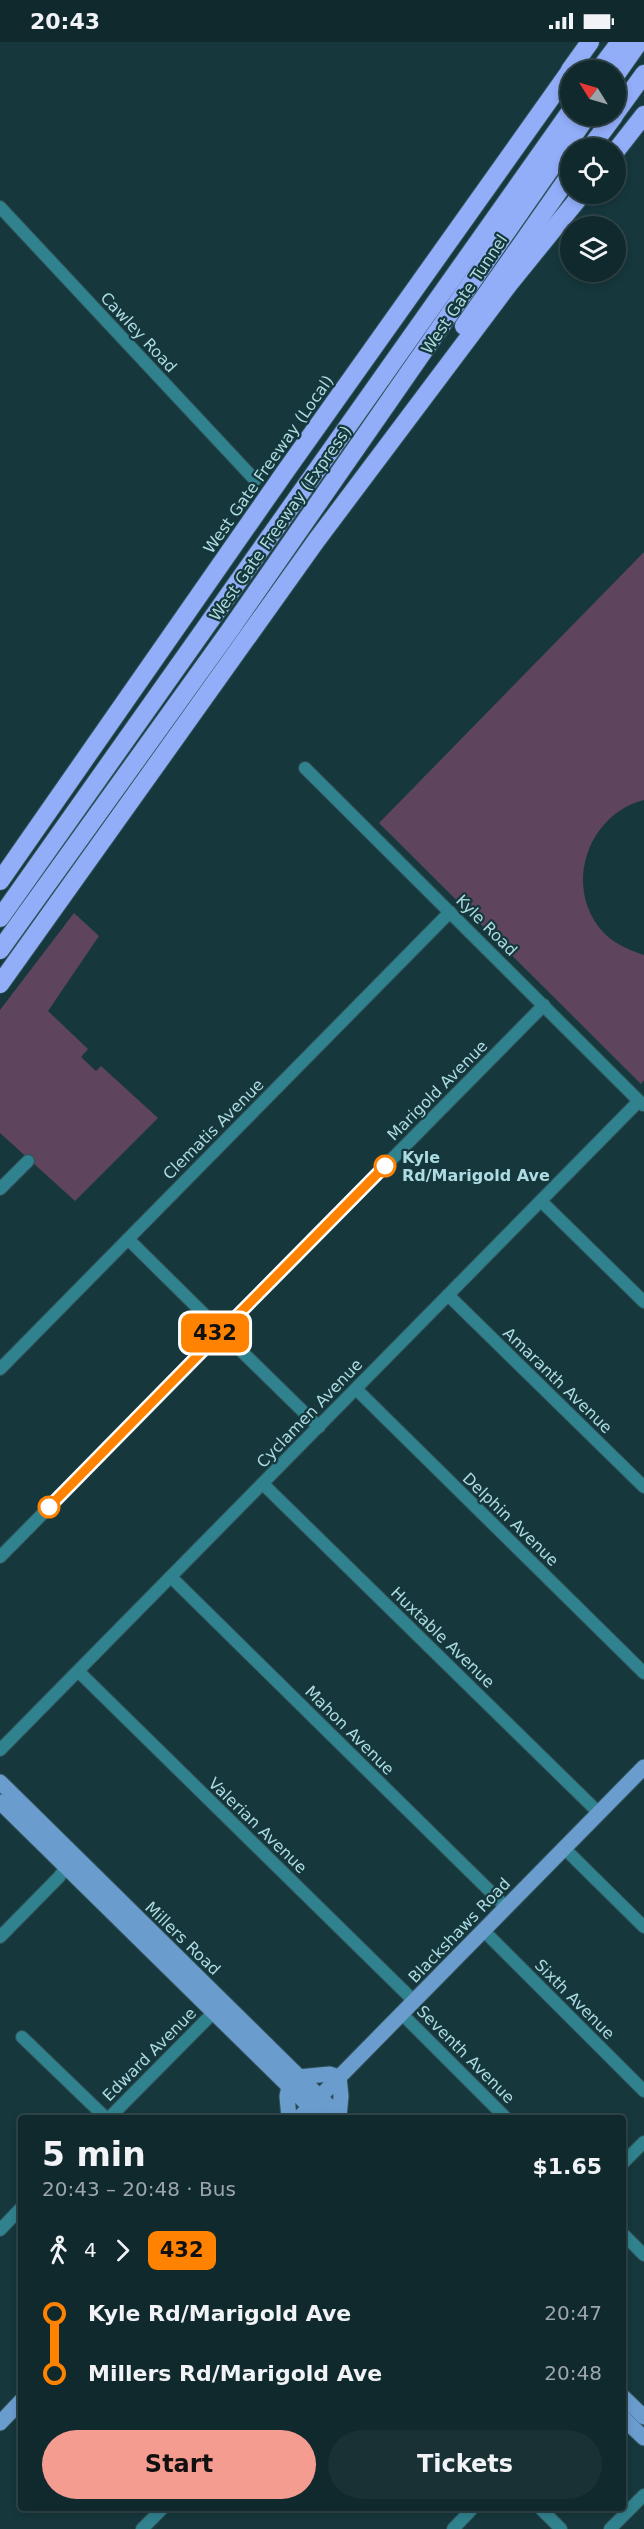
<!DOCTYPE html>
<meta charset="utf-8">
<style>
:root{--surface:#10292d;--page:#193135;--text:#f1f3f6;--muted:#9ca6aa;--line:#304549;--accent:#f59c91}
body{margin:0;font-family:"DejaVu Sans",sans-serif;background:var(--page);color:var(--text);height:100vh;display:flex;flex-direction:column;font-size:22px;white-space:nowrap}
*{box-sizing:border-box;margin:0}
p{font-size:20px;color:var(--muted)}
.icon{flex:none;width:33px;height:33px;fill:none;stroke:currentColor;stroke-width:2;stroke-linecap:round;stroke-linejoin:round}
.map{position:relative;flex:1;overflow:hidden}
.drawer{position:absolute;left:18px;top:2073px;width:608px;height:396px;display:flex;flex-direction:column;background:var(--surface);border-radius:6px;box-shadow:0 3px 9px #0003,0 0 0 2px var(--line)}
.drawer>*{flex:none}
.badge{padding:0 12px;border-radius:9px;font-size:21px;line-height:39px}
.needle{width:39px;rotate:307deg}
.buttons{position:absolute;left:560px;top:18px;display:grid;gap:12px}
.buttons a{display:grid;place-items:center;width:66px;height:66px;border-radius:50%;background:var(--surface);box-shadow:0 3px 9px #0003,0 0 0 2px var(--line);font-size:30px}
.map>.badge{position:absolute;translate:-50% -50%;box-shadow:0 0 0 3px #fff}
.legs{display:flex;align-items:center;gap:9px;height:66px;padding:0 24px;font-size:20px}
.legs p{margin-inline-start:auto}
.overview{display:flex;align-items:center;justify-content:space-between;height:102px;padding:0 24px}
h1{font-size:33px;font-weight:700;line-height:45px}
.button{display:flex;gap:12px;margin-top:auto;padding:12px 24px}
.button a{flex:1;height:69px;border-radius:36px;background:var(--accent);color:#111;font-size:24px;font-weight:700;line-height:69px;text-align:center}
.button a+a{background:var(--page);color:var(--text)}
ul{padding:0 24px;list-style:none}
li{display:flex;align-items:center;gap:21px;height:60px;font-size:22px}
li i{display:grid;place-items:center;width:9px;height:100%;margin:0 8px;background:currentColor}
li i::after{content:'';width:15px;height:15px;margin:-8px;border:4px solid;border-radius:50%;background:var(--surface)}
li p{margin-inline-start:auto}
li:first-child i{background:linear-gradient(#0000 50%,currentColor 0)}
li:last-child i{background:linear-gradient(currentColor 50%,#0000 0)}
.status{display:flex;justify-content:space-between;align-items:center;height:42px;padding:0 30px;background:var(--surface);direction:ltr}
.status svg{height:16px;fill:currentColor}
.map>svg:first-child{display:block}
</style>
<div class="status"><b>20:43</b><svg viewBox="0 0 49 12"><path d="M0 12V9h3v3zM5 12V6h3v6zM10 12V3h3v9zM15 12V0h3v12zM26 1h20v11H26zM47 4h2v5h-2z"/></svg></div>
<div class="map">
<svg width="644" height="2487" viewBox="0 0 644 2487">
<rect width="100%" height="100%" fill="#16373c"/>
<g fill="#5f445e">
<path d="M644,510V758C587,772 562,847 604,891C615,902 629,908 644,913V1038L641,1042L379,781Z"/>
<path d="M74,871L99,894L48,969L88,1007L81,1015L96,1029L101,1024L158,1076L75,1159L0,1091V968Z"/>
</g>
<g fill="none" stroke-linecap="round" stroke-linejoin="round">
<defs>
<g id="minor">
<path d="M0,165L255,438"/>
<path d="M305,726L643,1063"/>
<path d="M0,1147L28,1119"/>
<path d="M541,1159L644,1260"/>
<path d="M128,1197L217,1285"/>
<path d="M448,1253L644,1445"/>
<path d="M227,1284L544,963"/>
<path d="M227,1295L319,1385"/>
<path d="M0,1327L450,870"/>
<path d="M356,1347L644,1631"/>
<path d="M263,1442L599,1771"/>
<path d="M0,1515L217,1295"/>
<path d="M171,1535L506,1865"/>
<path d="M79,1630L414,1959"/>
<path d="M0,1708L639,1059"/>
<path d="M564,1806L644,1885"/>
<path d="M483,1888L644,2049"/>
<path d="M0,1895L59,1835L66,1825L65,1818"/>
<path d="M402,1972L506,2076"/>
<path d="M22,1995L106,2076"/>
<path d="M109,2076L213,1971"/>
<path d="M622,2122L644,2100"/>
<path d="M0,2188L21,2166"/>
<path d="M622,2191L644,2213"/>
<path d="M540,2466L561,2487"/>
<path d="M142,2487L163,2466"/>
<path d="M453,2487L473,2466"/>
<path d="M610,2487L644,2453"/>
</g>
<g id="major">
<path d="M0,1740L341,2076"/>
<path d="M0,1760L321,2076"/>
<path d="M298,2035L330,2032L339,2035"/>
<path d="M339,2075L341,2054L339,2035"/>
<path d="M289,2076L287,2054L289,2045"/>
<path d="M299,2076L644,1725"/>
<path d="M622,2354L644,2375"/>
<path d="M622,2375L644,2396"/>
<path d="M0,2381L21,2359"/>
</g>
<g id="highway">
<path d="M570,28L590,0"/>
<path d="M599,28L620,0"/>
<path d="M615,34L639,0"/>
<path d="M615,72L644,32"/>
<path d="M590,106L614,74"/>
<path d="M615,110L644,73"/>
<path d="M464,284L570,133"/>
<path d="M0,839L285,430L570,29"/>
<path d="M0,876L570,70"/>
<path d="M0,908L230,588L587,74"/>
<path d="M0,942L316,499L509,242L582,152"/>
</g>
</defs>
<use href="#minor" stroke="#305358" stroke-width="14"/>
<use href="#major" stroke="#305358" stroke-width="17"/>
<use href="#highway" stroke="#305358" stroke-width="20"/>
<use href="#minor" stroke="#30828e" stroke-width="12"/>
<use href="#major" stroke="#6b9cce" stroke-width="15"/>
<use href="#highway" stroke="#92aef9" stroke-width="18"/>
</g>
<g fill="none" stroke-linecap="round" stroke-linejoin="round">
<defs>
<path id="line-1" d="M49,1465L217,1294L215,1291L217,1285L221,1283L227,1284L385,1124"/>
</defs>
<use href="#line-1" stroke="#fff" stroke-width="14"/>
<use href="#line-1" stroke="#ff8200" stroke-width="9"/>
</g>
<g fill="#fff" stroke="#ff8200" stroke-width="3">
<circle cx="385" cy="1124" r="10"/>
<circle cx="49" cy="1465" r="10"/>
</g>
<g text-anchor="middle" stroke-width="4.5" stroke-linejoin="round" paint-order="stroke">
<g font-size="16" fill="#acdbe2" stroke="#16373c">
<text transform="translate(464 252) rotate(-56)" y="6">West Gate Tunnel</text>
<text transform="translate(139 290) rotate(47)" y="6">Cawley Road</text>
<text transform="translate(268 422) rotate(-55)" y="6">West Gate Freeway (Local)</text>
<text transform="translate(280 481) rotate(-55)" y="6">West Gate Freeway (Express)</text>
<text transform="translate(487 883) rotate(45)" y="6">Kyle Road</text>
<text transform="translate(437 1048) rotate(-45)" y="6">Marigold Avenue</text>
<text transform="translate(213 1087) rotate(-45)" y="6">Clematis Avenue</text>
<text transform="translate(558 1338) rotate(44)" y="6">Amaranth Avenue</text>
<text transform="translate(309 1371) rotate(-46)" y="6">Cyclamen Avenue</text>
<text transform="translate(511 1477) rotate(44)" y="6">Delphin Avenue</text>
<text transform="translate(443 1595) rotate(44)" y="6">Huxtable Avenue</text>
<text transform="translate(350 1688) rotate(45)" y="6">Mahon Avenue</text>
<text transform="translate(258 1783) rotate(44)" y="6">Valerian Avenue</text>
<text transform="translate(459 1888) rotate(-46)" y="6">Blackshaws Road</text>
<text transform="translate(183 1896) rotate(44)" y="6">Millers Road</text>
<text transform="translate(575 1957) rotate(45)" y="6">Sixth Avenue</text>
<text transform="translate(149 2012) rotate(-45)" y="6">Edward Avenue</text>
<text transform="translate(466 2012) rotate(45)" y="6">Seventh Avenue</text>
</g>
<g font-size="16" font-weight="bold" fill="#acdbe2" stroke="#16373c" text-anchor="start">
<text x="402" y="1121">Kyle<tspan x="402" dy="18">Rd/Marigold Ave</tspan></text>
</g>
</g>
</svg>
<div class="buttons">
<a><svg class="needle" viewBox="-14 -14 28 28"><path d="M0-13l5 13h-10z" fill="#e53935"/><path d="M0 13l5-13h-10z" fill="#9ca6aa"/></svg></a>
<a><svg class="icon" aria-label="locate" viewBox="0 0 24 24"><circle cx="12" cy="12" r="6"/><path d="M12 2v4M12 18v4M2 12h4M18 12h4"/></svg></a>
<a><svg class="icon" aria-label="layers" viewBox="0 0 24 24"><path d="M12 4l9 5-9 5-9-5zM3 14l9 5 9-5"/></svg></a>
</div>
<b class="badge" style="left:215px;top:1291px;background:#ff8200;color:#111">432</b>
<section class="drawer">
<div class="overview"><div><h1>5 min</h1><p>20:43 – 20:48 · Bus</p></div><b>$1.65</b></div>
<div class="legs"><svg class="icon" aria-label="walk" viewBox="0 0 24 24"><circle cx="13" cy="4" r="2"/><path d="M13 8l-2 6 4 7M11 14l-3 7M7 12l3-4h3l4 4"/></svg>4<svg class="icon" aria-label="forward" viewBox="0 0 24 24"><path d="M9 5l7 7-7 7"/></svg><b class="badge" style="background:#ff8200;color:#111">432</b></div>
<ul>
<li><i style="color:#ff8200"></i><b>Kyle Rd/Marigold Ave</b><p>20:47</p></li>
<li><i style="color:#ff8200"></i><b>Millers Rd/Marigold Ave</b><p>20:48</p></li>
</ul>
<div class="button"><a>Start</a><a>Tickets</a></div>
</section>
</div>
